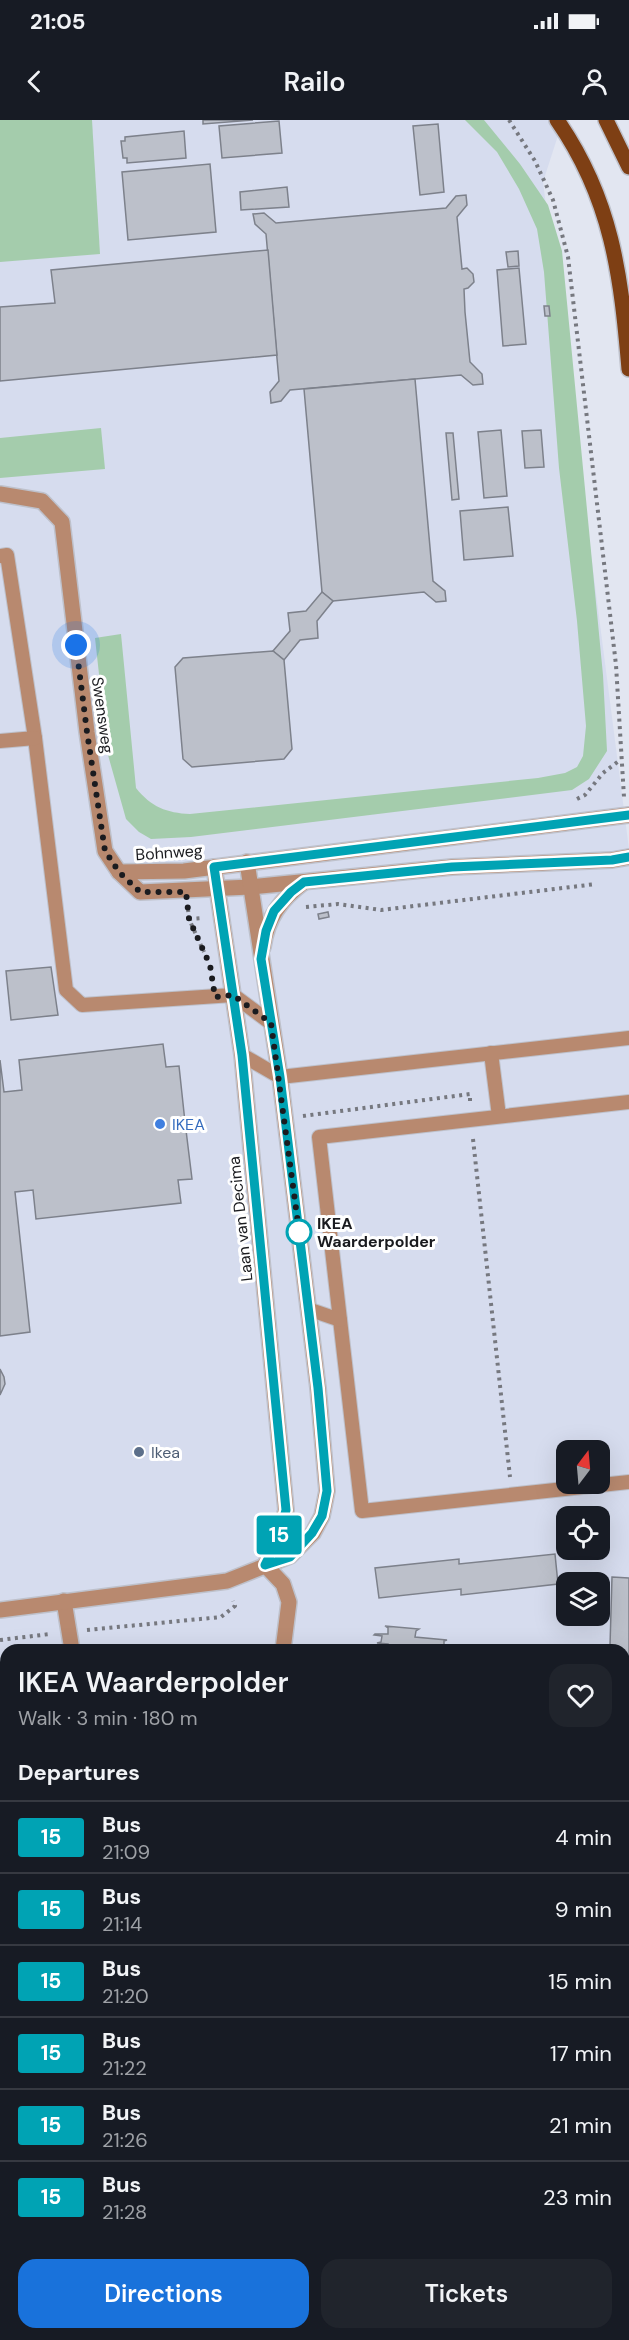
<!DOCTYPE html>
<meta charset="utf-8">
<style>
:root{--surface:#171b24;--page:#20242c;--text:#f1f3f6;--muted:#9ea1a6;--line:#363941;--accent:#1972db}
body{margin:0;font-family:"DM Sans",sans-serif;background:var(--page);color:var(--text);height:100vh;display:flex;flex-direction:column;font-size:22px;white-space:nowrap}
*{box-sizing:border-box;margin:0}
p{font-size:20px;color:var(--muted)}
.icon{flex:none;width:33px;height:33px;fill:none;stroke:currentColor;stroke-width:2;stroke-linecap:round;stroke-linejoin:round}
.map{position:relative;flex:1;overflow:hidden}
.drawer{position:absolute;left:0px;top:1524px;width:630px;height:696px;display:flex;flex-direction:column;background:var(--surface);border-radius:18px 18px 0 0;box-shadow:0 6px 24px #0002}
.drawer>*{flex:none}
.badge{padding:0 12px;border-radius:4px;font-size:21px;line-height:39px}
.needle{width:39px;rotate:16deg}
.buttons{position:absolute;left:556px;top:1320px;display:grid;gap:12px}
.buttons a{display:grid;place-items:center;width:54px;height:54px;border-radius:12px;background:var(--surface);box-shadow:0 6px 24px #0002;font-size:30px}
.you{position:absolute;width:30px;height:30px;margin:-15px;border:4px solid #fff;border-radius:50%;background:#1a73e8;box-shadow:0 0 0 9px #1a73e833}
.map>.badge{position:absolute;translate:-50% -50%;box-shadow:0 0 0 3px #fff}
h2{padding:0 18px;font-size:22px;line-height:54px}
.round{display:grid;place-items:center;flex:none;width:63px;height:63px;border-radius:18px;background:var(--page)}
.summary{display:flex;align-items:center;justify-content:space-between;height:102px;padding:0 18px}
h1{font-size:28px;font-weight:600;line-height:45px}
.primary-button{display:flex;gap:12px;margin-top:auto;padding:12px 18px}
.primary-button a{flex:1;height:69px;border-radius:18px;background:var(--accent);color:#fff;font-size:24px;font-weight:600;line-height:69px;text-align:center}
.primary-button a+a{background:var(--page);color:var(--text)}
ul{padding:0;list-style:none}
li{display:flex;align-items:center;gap:18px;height:72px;padding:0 18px;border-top:2px solid var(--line)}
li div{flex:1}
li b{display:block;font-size:22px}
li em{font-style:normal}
li .badge{min-width:66px;font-weight:700;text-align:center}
.status{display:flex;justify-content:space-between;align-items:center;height:42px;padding:0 30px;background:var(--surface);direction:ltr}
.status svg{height:16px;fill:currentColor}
header{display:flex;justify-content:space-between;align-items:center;height:78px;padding:0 18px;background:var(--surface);font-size:27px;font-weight:600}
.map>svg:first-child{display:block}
</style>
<div class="status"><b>21:05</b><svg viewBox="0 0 49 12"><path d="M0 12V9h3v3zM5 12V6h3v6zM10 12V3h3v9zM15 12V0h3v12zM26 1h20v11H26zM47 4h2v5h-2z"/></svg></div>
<header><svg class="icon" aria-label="back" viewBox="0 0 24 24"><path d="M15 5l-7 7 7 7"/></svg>Railo<svg class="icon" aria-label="person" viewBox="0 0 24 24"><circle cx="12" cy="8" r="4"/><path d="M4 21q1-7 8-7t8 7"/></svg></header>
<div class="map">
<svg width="629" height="2220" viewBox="0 0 629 2220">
<rect width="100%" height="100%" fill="#e2e6f1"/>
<path fill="#d6dcee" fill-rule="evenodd" d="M0,0H563L543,62L629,729V1842L624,1841V1530H6V1730L0,1729ZM567,1330H600V1364H567ZM567,1396H600V1430H567ZM567,1462H600V1496H567Z"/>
<g fill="#a4ccac">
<path d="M0,0H92L100,134L0,142Z"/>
<path d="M465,0H484L520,44L548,85L562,131L603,555L607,631L589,659L572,670L191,717L151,719L139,712L126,699L108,635L95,518L121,514L136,668C151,687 167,693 190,694L538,658L565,653L577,647L583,636L586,606L577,501L559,348L544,152L537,109L519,69L497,32Z"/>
<path d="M101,308L105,349L0,358V318Z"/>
<path d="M430,2214H552L586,2220H429Z"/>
</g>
<path fill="#42a5ad" stroke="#367c82" stroke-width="1.5" d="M0,1782L6,1783V1810H0Z"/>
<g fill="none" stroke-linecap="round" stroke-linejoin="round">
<g stroke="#42a5ad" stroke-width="27">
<path d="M0,1905L6,1906"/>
<path d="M624,2007L629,2008"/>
</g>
</g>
<g fill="#bcc0ca" stroke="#7d818b" stroke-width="1.5">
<path d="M203,0H253L203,4Z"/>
<path d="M279,1L282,33L222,38L219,6Z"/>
<path d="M438,4L444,72L420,75L413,6Z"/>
<path d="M184,11L186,38L127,43V38H123L121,21H125V17Z"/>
<path d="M210,44L216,112L128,120L122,52Z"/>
<path d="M287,67L289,87L241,90L240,72Z"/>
<path d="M466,75L467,85L457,97L462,149L467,148L473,154L474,162L468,168L464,169L465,192L470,242L482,254L483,264L473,265L461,255L415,259L290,270L281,281L271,283L270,272L279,261L266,114L255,104L253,94L264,93L276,103L446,88L456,76Z"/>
<path d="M268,130L277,235L0,261V187L55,183L51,150Z"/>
<path d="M518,131L519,146L508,147L506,132Z"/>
<path d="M519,148L526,224L503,226L497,150Z"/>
<path d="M544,186H549L550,196H545Z"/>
<path d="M415,259L433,461L445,471L446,481L436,482L424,472L333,481L322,472L304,269Z"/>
<path d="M501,310L507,376L484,378L478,312Z"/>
<path d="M541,310L544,347L525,348L522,311Z"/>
<path d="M446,313H453L459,379L452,380Z"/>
<path d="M508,387L513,436L464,440L460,391Z"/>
<path d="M322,472L333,481L317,501L318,518L300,520L284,540L273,531L290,511L288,493L306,491Z"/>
<path d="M273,531L284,540L292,629L284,639L192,647L183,639L175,547L183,538Z"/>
<path d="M328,792L329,797L319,799L318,794Z"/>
<path d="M51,847L58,895L11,900L6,851Z"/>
<path d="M163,924L166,947L179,946L185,1002L192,1059L178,1060L181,1083L36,1099L33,1070L15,1072L30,1212L0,1216V940L4,972L22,970L19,940Z"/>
<path d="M0,1249L4,1257L5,1264L0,1275Z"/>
<path d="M555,1434L558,1464L461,1475V1469L379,1478L375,1448L459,1439V1444Z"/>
<path d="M612,1457L629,1458V1596L624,1597V1530H605V1526H610Z"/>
<path d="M385,1506L419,1509L416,1511L415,1517L447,1520L444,1521V1527L453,1528V1530H387L388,1524L377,1523L381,1522L382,1516L374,1515L375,1514H388V1508Z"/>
<path d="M259,2214H315L314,2220H281L258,2216Z"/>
</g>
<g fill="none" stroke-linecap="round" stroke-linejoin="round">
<defs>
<g id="service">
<path d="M0,436L7,435L35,618L66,870L82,885L233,875L271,903"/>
<path d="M0,621L35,618"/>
<path d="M491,933L499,996"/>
<path d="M242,935L280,957L629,918"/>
<path d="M629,982L319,1017L362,1391L629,1362"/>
<path d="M308,1189L340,1200"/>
<path d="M0,1952L6,1953"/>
<path d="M0,2061L6,2062"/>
<path d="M624,2063L629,2064"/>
<path d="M82,2214L108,2220"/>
<path d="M141,2214L145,2220"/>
<path d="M400,2220L401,2214"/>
</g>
<g id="minor">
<path d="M0,374L42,381L62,402L87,612L105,731L119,752L140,772L250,767L452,747L612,740L629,737"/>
<path d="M214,747L242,935L286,1390L279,1417L265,1445"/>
<path d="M119,752L184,751L629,695"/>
<path d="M263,827C267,798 281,779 304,762"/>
<path d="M265,1445L283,1464L289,1482L283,1530"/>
<path d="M64,1481L72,1530"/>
<path d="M0,1490L227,1461L290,1436L313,1413L322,1396L327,1371L318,1268L280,957L247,742"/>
</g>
<g id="secondary">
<path d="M0,2093L6,2094"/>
<path d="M624,2197L629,2198"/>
</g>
<g id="primary">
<path d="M557,0C612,79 621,155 629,249"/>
<path d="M606,0L629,47"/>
<path d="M0,1976L6,1977"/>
<path d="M0,2036L6,2037"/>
<path d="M624,2092H629"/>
<path d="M624,2129L629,2130"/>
</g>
</defs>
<use href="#service" stroke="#bec1cb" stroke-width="16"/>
<use href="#minor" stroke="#bec1cb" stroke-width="18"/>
<use href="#secondary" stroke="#bec1cb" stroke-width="18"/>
<use href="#primary" stroke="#bec1cb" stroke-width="18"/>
<g stroke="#76787f" stroke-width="4" stroke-dasharray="3 4.5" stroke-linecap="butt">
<path d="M509,0L535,41L553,80L568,137L616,545L624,677"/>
<path d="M577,679L585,675L603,653L620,640"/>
<path d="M306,787L338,784L381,790L596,764"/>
<path d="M188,789L189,799L204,832"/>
<path d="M189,799L203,798"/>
<path d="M303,996L470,974V982"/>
<path d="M473,1019L510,1357"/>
<path d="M87,1510L221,1497L235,1486L233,1481"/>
<path d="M0,1520L50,1514"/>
<path d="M0,1711L6,1710"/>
<path d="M0,1765L6,1766"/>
<path d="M624,1869L629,1870"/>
<path d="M0,1929L6,1899"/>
<path d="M624,1935L629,1936"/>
<path d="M624,1977L629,1978"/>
<path d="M589,2220L605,2214"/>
</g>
<use href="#service" stroke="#b8896f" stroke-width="14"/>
<use href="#minor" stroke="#b8896f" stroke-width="15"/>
<use href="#secondary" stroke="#9d5a32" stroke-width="15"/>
<use href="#primary" stroke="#7e3f14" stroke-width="15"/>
<g stroke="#47494e" stroke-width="4.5">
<path d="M0,1847L6,1848"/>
<path d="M0,1864L6,1865"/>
<path d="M624,1950L629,1951"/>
<path d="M624,1968H629"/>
</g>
</g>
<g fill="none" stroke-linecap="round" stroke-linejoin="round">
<defs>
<path id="line" d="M629,695L214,747L242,935L286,1390L279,1417L265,1445L290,1437L312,1413L322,1396L327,1371L318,1268L280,957L261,839L266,811L274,791L291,772L304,762L452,747L612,740L629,737"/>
</defs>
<use href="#line" stroke="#fff" stroke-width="14"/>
<use href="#line" stroke="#00a3b4" stroke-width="9"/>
<path stroke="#1a1b1f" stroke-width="6" stroke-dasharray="0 10.8" d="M76,525L87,612L105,731L119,752L140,772H186L189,799L210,845L215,877L233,875L271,903L300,1118L299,1112"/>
</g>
<circle fill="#3f7fe0" stroke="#fff" stroke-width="2" cx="160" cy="1004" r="6"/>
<circle fill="#fff" stroke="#00a3b4" stroke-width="3" cx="299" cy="1112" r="12"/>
<circle fill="#5c6f8a" stroke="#fff" stroke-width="2" cx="139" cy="1332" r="6"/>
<g text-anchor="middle" stroke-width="6" stroke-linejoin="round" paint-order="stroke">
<g font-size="16" fill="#1a1b1f" stroke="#fff">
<text transform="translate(103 595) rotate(82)" y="6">Swensweg</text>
<text transform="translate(169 732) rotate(-4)" y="6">Bohnweg</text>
<text transform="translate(240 1099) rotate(-96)" y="6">Laan van Decima</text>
</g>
<g font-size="16" fill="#366cbe" stroke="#fff" text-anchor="start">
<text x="172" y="1010">IKEA</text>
</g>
<g font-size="16" font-weight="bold" fill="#1a1b1f" stroke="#fff" text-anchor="start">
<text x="317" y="1109">IKEA<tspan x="317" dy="18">Waarderpolder</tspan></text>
</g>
<g font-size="16" fill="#4e5e75" stroke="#fff" text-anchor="start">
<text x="151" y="1338">Ikea</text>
</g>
</g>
</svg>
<div class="buttons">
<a><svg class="needle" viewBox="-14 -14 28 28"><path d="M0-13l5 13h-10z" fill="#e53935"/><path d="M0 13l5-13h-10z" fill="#9ea1a6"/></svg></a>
<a><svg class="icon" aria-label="locate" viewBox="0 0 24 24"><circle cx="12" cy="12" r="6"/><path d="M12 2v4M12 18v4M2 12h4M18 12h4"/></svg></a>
<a><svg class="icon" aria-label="layers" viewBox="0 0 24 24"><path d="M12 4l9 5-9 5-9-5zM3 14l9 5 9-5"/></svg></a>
</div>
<div class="you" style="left:76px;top:525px"></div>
<b class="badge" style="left:279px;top:1415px;background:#00a3b4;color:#fff">15</b>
<section class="drawer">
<div class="summary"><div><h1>IKEA Waarderpolder</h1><p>Walk · 3 min · 180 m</p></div><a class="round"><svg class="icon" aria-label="heart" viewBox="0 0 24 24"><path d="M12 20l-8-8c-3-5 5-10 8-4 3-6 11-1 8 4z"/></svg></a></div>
<h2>Departures</h2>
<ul>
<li><span class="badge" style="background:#00a3b4;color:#fff">15</span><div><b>Bus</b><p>21:09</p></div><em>4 min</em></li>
<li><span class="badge" style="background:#00a3b4;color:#fff">15</span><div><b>Bus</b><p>21:14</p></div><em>9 min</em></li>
<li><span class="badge" style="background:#00a3b4;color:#fff">15</span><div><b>Bus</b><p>21:20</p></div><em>15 min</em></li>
<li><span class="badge" style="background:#00a3b4;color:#fff">15</span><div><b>Bus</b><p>21:22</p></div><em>17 min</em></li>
<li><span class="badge" style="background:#00a3b4;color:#fff">15</span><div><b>Bus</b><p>21:26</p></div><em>21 min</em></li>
<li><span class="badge" style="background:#00a3b4;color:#fff">15</span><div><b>Bus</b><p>21:28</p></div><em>23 min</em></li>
</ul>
<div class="primary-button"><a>Directions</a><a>Tickets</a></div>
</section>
</div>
